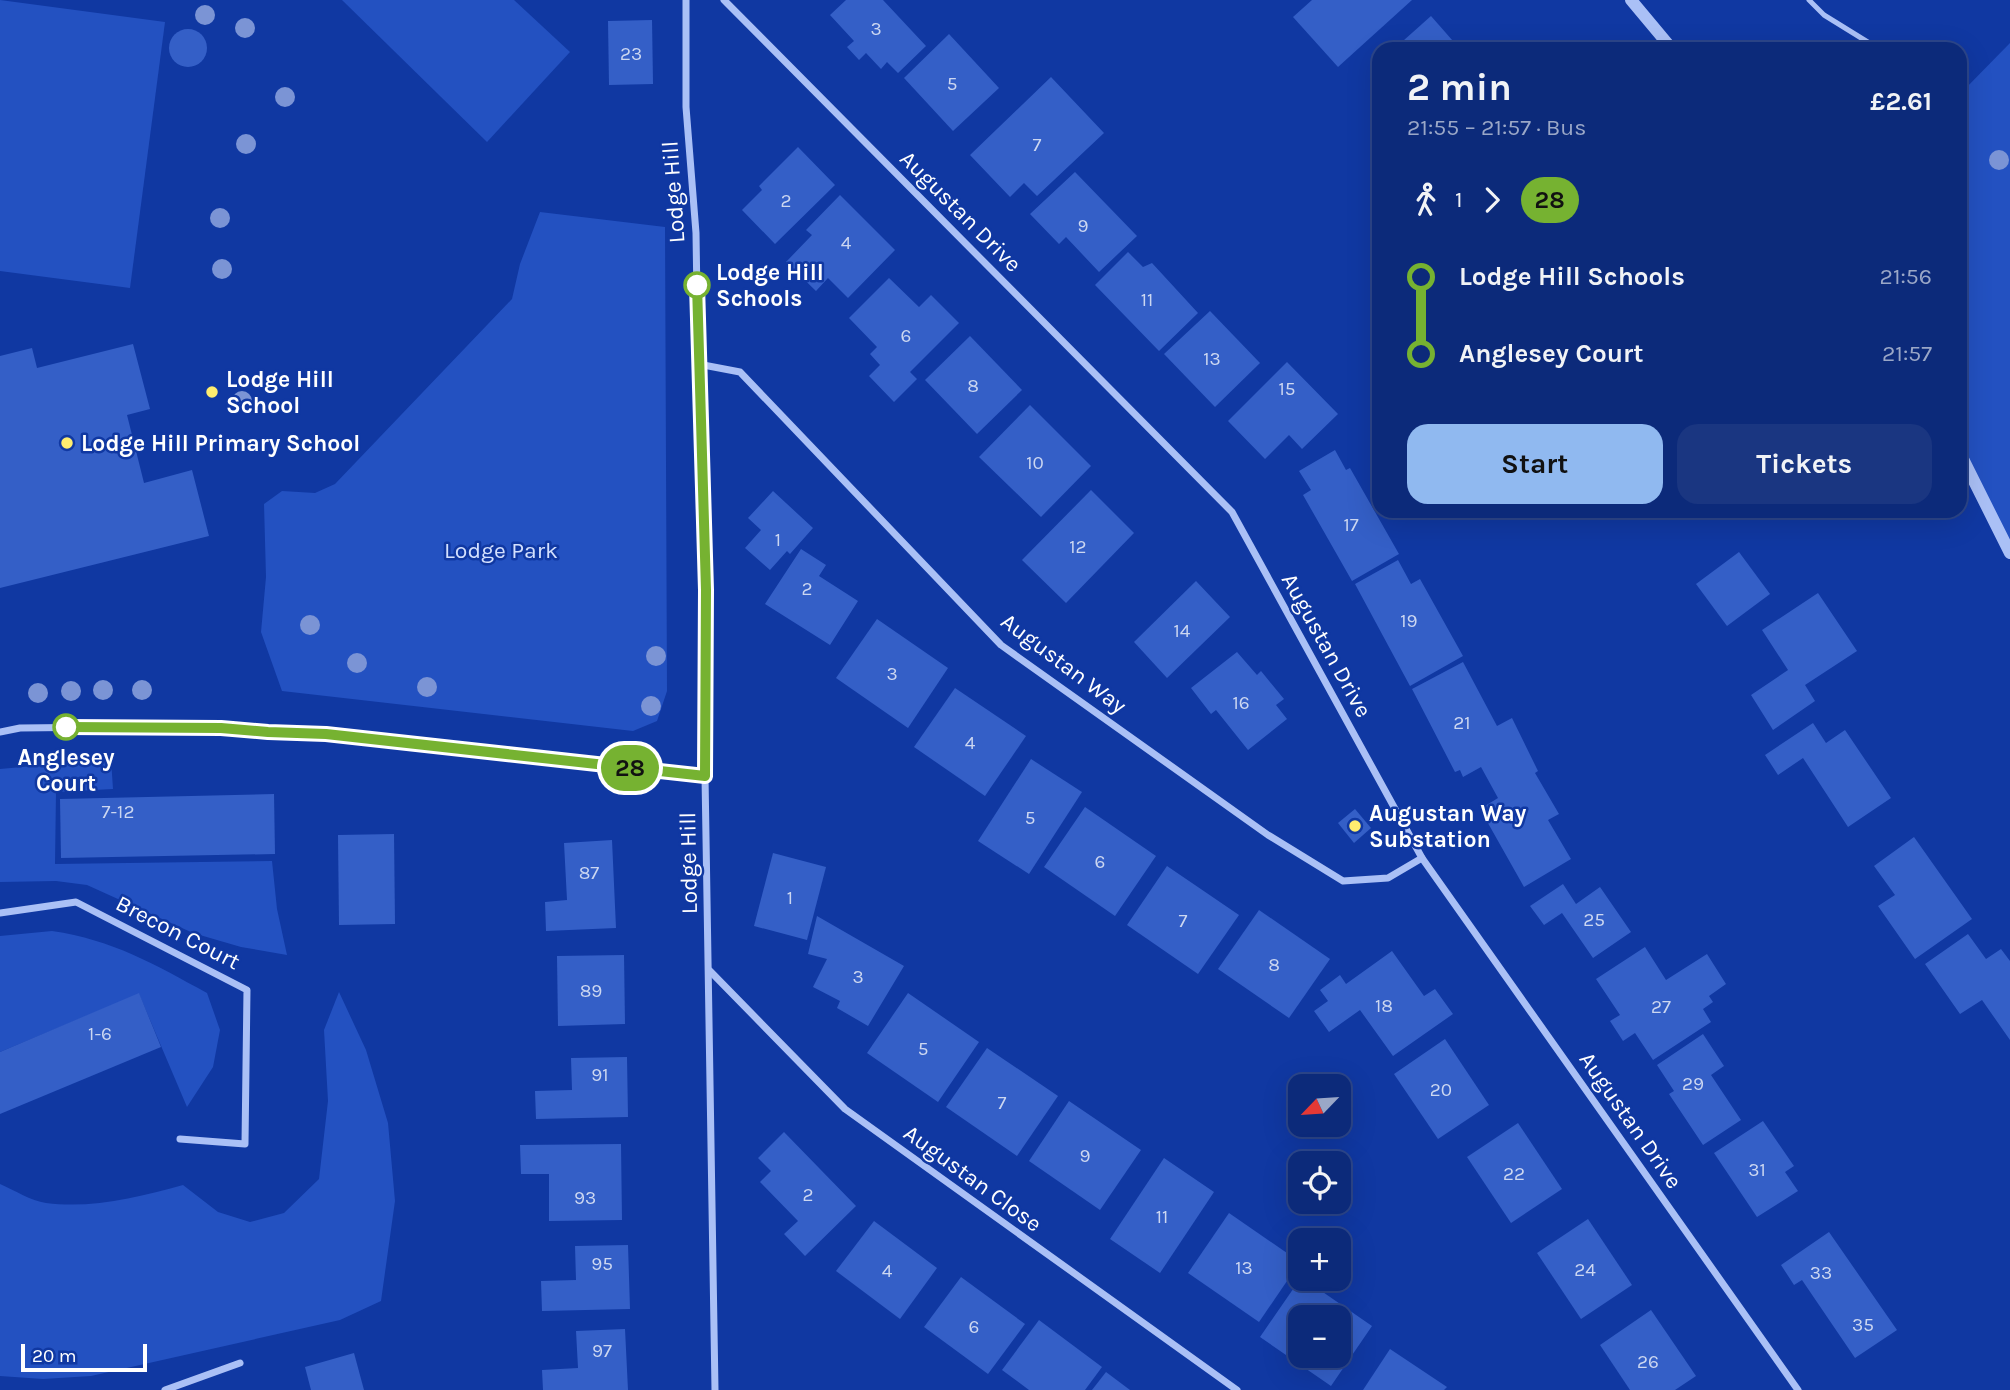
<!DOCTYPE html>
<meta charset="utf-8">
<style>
:root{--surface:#0c2a7a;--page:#1a3681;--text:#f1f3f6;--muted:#9aa7c7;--line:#2c468b;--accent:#90b9f0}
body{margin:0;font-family:Karla,sans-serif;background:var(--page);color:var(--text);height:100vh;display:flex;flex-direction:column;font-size:26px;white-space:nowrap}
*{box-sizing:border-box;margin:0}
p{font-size:23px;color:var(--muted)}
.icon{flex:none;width:38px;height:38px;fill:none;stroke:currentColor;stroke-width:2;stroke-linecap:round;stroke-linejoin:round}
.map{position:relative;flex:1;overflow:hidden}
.sheet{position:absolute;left:1372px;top:42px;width:595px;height:476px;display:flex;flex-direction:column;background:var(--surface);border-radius:21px;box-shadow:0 7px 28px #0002,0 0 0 2px var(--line)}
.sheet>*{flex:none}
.badge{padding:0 14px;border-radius:23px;font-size:24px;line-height:46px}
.needle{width:46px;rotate:245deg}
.buttons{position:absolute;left:1288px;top:1074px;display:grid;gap:14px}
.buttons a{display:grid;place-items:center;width:63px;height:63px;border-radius:14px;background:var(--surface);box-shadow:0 7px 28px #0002,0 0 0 2px var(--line);font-size:35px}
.scale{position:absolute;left:21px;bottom:18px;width:126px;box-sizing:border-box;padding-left:7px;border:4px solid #fff;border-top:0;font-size:19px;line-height:24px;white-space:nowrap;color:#fff;-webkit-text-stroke:5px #1038a2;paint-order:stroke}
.map>.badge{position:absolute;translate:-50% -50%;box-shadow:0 0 0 4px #fff}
.legs{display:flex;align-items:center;gap:10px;height:77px;padding:0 35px;font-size:23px}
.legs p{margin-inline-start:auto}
.headline{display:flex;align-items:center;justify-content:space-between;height:119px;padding:0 35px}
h1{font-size:38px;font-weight:700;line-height:52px}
.primary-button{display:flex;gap:14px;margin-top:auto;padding:14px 35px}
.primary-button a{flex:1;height:80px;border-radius:21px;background:var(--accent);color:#111;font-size:28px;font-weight:700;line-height:80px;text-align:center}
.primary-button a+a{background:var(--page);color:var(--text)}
ul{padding:0 35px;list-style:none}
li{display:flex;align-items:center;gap:24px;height:77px;font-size:26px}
li i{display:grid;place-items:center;width:10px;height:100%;margin:0 9px;background:currentColor}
li i::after{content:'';width:18px;height:18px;margin:-9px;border:5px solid;border-radius:50%;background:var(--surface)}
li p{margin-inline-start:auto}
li:first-child i{background:linear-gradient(#0000 50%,currentColor 0)}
li:last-child i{background:linear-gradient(currentColor 50%,#0000 0)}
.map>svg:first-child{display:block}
</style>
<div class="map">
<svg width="2010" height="1390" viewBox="0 0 2010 1390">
<rect width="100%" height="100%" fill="#1038a2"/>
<g fill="#2351c1">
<path d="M0,0L165,22L130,288L0,271Z"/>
<path d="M342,0H514L570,52L487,142Z"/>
<path d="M2010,43V553L1960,453V94Z"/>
<path d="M540,212L665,227L667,691L657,721L633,731L282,691L261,632L266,577L264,504L282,491L315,493L335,484L512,299L520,264Z"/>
<path d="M111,759L113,789L56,792L55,864L272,861L277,909L287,955L241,947L193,933L87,885L56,881L0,882V769Z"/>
<path d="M52,931C113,940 154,964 207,993L220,1030L213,1067L187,1107L139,994L0,1052V936Z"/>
<path d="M339,992L366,1050L388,1123L395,1201L381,1301L340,1320L91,1376L43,1379L0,1376V1184C14,1190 31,1201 46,1203C92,1209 139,1197 183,1185L218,1212L250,1222L284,1213L319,1179L328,1101L324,1030Z"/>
</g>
<g fill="#345fc7" fill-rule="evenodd">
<path d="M846,0H883L926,46L898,73L887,62L881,69L866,53L859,60L847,47L854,41L830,15Z"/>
<path d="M1312,0H1412L1338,67L1293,17Z"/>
<path d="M1431,16L1460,49H1394Z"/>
<path d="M652,20L653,84L609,85L608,21Z"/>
<circle cx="188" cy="48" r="19"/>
<path d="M949,34L999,88L953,131L904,78Z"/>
<path d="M1379,63V81L1370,71Z"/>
<path d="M1051,77L1104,133L1037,196L1024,183L1010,197L970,155Z"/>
<path d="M798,147L835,185L775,244L742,210L762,190L759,186Z"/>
<path d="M1075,172L1137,236L1099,272L1066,237L1059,244L1030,214Z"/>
<path d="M840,195L895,250L848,298L828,278L816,291L786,262L812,235L806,230Z"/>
<path d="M1128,252L1143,267L1152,263L1198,313L1159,351L1095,285Z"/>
<path d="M889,278L919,307L931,295L959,323L910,372L917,379L894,402L869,376L880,365L870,354L877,347L849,318Z"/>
<path d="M1210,311L1260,363L1215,407L1164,354Z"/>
<path d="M970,336L1022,390L977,434L925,380Z"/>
<path d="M133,344L150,409L127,415L144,483L192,470L209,536L0,588V356L32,348L37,368Z"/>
<path d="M1287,362L1338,414L1302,449L1289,435L1265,459L1228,421Z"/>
<path d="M1030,405L1091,466L1041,517L979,457Z"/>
<path d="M1335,450L1346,470L1350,468L1399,554L1352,581L1303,495L1311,490L1299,471Z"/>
<path d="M1091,490L1134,533L1066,603L1022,560Z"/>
<path d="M773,491L813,528L790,554L787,551L770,570L745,548L761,530L748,518Z"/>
<path d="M801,549L826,565L819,576L858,601L830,645L765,604Z"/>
<path d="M1739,552L1770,594L1727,626L1696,584Z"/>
<path d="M1398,560L1411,584L1420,579L1463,656L1410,686L1355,584Z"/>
<path d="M1196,581L1230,617L1167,678L1134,642Z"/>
<path d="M1818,593L1857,651L1805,685L1815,701L1773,730L1751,695L1788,670L1762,630Z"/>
<path d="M877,619L948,668L908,728L836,678Z"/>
<path d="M1237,652L1257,675L1261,671L1284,699L1276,705L1287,719L1248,750L1216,710L1211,714L1191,688Z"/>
<path d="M1463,662L1497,726L1512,718L1538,771L1535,773L1559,814L1548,820L1571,859L1524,887L1480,809L1498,798L1481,767L1463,777L1460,770L1455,772L1412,689Z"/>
<path d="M955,688L1026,736L985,796L914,747Z"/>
<path d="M1813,723L1826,743L1845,730L1891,798L1848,827L1803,758L1778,775L1765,755Z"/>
<path d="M1031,759L1082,792L1029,874L978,841Z"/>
<path d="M274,794L275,854L61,858L60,799Z"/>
<path d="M1085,807L1156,856L1115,916L1044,867Z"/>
<path d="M1355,809L1371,828L1354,843L1338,823Z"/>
<path d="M394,834L395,924L339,925L338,835Z"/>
<path d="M1914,837L1972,919L1915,959L1878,906L1895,895L1874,866Z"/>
<path d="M612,840L616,928L546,931L545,902L567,900L564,843Z"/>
<path d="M773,853L826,867L807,940L754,926Z"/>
<path d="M1167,866L1239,915L1198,974L1127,925Z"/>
<path d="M1563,884L1576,904L1600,887L1631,932L1593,958L1562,913L1544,925L1530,906Z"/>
<path d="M1259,910L1330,959L1289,1018L1218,969Z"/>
<path d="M817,916L904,966L868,1026L837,1008L840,1001L813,987L827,959L808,954Z"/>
<path d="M1968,934L1986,959L2001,949L2010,961V1040L1982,1000L1960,1014L1925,964Z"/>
<path d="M1645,947L1666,980L1707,954L1726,984L1709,996L1713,1002L1703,1009L1711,1022L1653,1060L1635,1033L1623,1041L1610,1021L1620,1015L1596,979Z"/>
<path d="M1392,951L1424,996L1435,989L1453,1014L1393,1056L1360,1010L1329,1032L1314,1011L1328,1001L1320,990L1340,975L1346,984Z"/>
<path d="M624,955L625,1024L558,1026L557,956Z"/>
<path d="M139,993L161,1047L0,1114V1052Z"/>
<path d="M908,993L979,1042L938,1102L867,1053Z"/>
<path d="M1703,1034L1724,1066L1711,1075L1741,1120L1703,1145L1669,1094L1674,1091L1657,1065Z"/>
<path d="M1445,1039L1489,1105L1438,1139L1394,1074Z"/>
<path d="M987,1048L1058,1096L1017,1156L946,1107Z"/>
<path d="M627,1057L628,1117L536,1119L535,1091L572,1090L571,1058Z"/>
<path d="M1069,1101L1141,1150L1100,1210L1029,1161Z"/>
<path d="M1763,1121L1794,1166L1785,1172L1798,1191L1757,1217L1714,1153Z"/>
<path d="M1518,1123L1562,1189L1511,1223L1467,1157Z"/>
<path d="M784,1132L856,1206L805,1256L784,1234L798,1221L760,1182L771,1171L758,1158Z"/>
<path d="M621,1144L622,1220L549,1221V1174H521L520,1145Z"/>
<path d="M1164,1158L1214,1192L1160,1273L1110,1239Z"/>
<path d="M1229,1213L1300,1262L1259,1322L1188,1273Z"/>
<path d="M1588,1219L1632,1285L1581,1319L1537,1253Z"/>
<path d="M874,1221L937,1268L900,1319L836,1271Z"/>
<path d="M1829,1232L1897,1330L1855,1358L1802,1280L1794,1285L1781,1265Z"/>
<path d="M628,1245L630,1309L542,1311L541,1281L576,1280L575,1246Z"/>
<path d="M961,1277L1025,1324L988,1374L924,1327Z"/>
<path d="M1300,1279H1304L1372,1326L1331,1386L1260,1337ZM1300,1318H1339V1356H1300Z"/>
<path d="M1651,1310L1696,1376L1675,1390H1630L1600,1345Z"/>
<path d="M1039,1320L1102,1367L1085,1390H1029L1002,1370Z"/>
<path d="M625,1329L628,1390H543L542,1370L578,1368L576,1331Z"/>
<path d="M1390,1349L1447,1387L1444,1390H1363Z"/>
<path d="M354,1353L364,1390H311L305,1367Z"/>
<path d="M1106,1372L1130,1390H1092Z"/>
</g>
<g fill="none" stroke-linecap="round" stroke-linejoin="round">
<path stroke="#aac0f6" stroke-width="5" d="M1809,0L1824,15L1879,49"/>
<g stroke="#aac0f6" stroke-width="7">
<path d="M686,0V107L696,233L698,364L706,590L705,776L715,1390"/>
<path d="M724,0L1232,512L1422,858L1798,1390"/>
<path d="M698,364L740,372L1001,645L1268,835L1343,881L1388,878L1422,858"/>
<path d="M0,732L20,728L112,727L221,728L268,732L326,734L705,776"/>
<path d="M0,913L76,902L247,990L245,1144L180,1139"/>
<path d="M710,971L845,1109L1237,1390"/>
<path d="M165,1390L240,1363"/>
</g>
<g stroke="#aac0f6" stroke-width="12">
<path d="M1631,0L1672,49"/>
<path d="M1960,453L2010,553"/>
</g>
</g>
<g fill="#7b94d5">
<circle cx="205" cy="15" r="10"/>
<circle cx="245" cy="28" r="10"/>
<circle cx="285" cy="97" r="10"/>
<circle cx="246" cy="144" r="10"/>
<circle cx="1999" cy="160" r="10"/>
<circle cx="220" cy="218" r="10"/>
<circle cx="222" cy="269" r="10"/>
<circle cx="242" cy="401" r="10"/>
<circle cx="310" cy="625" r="10"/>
<circle cx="656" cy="656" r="10"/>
<circle cx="357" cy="663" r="10"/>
<circle cx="427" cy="687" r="10"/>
<circle cx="103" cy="690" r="10"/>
<circle cx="142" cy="690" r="10"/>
<circle cx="71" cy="691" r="10"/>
<circle cx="38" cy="693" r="10"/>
<circle cx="651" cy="706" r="10"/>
</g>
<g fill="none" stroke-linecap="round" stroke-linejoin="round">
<defs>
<path id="line-1" d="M66,727L221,728L268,732L326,734L705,776L706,590L697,285"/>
</defs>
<use href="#line-1" stroke="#fff" stroke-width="16"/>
<use href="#line-1" stroke="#76b231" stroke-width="10"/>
</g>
<g fill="#fff" stroke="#76b231" stroke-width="3.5">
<circle cx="697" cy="285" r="12"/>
<circle cx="66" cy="727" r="12"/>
</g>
<g fill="#ffed6f" stroke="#1038a2" stroke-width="2.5">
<circle cx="212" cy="392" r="7"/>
<circle cx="67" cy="443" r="7"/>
<circle cx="1355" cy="826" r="7"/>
</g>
<g text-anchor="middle" stroke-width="5" stroke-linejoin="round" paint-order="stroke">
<g font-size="19" fill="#ccd7f1">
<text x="876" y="35">3</text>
<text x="631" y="60">23</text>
<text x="952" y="90">5</text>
<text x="1037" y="151">7</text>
<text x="786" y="207">2</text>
<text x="1083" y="232">9</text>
<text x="846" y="249">4</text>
<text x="1147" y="306">11</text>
<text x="906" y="342">6</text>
<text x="1212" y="365">13</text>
<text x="973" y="392">8</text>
<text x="1287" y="395">15</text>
<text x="1035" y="469">10</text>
<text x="1351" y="531">17</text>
<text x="778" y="546">1</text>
<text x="1078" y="553">12</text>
<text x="807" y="595">2</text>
<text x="1409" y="627">19</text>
<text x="1182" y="637">14</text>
<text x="892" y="680">3</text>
<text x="1241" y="709">16</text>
<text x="1462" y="729">21</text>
<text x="970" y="749">4</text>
<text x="118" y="818">7-12</text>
<text x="1030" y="824">5</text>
<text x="1100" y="868">6</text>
<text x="589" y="879">87</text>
<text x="790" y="904">1</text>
<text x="1594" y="926">25</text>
<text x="1183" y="927">7</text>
<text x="1274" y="971">8</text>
<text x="858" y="983">3</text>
<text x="591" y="997">89</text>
<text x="1384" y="1012">18</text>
<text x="1661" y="1013">27</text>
<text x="100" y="1040">1-6</text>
<text x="923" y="1055">5</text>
<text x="600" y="1081">91</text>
<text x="1693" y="1090">29</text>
<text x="1441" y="1096">20</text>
<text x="1002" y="1109">7</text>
<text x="1085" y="1162">9</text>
<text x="1757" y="1176">31</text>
<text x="1514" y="1180">22</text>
<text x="808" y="1201">2</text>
<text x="585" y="1204">93</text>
<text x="1162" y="1223">11</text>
<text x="602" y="1270">95</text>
<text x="1244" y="1274">13</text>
<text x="1585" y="1276">24</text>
<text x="887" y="1277">4</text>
<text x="1821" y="1279">33</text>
<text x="1863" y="1331">35</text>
<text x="974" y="1333">6</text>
<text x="602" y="1357">97</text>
<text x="1648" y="1368">26</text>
</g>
<g font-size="23" fill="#fff" stroke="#1038a2">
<text transform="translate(673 192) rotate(-94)" y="8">Lodge Hill</text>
<text transform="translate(961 211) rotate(45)" y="8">Augustan Drive</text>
<text transform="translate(1327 645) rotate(61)" y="8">Augustan Drive</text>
<text transform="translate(1064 663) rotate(37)" y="8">Augustan Way</text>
<text transform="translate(688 863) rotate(-91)" y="8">Lodge Hill</text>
<text transform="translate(178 932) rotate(27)" y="8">Brecon Court</text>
<text transform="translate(1631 1120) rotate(55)" y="8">Augustan Drive</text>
<text transform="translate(973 1178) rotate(36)" y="8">Augustan Close</text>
</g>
<g font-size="23" font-weight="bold" fill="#fff" stroke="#1038a2" text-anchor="start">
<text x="716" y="280">Lodge Hill<tspan x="716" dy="26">Schools</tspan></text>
<text x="66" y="765" text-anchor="middle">Anglesey<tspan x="66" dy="26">Court</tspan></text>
</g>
<g font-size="23" font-weight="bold" fill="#fff" stroke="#1038a2" text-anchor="start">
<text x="226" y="387">Lodge Hill<tspan x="226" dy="26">School</tspan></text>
<text x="81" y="451">Lodge Hill Primary School</text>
<text x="1369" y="821">Augustan Way<tspan x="1369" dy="26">Substation</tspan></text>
</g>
<g font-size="23" fill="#d3e0fe" stroke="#1038a2">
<text x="501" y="558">Lodge Park</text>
</g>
</g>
</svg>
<div class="buttons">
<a><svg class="needle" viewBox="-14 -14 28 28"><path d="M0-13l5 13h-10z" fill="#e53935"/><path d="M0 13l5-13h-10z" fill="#9aa7c7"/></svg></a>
<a><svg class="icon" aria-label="locate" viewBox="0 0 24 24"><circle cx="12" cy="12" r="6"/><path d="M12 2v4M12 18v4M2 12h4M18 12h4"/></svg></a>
<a>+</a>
<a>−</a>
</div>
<div class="scale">20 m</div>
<b class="badge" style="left:630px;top:768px;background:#76b231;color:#111">28</b>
<section class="sheet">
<div class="headline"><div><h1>2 min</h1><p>21:55 – 21:57 · Bus</p></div><b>£2.61</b></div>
<div class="legs"><svg class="icon" aria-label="walk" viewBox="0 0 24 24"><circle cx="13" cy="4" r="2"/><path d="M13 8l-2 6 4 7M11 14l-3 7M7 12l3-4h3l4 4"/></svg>1<svg class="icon" aria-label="forward" viewBox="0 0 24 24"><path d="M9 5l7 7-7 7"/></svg><b class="badge" style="background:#76b231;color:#111">28</b></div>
<ul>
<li><i style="color:#76b231"></i><b>Lodge Hill Schools</b><p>21:56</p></li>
<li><i style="color:#76b231"></i><b>Anglesey Court</b><p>21:57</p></li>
</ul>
<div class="primary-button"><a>Start</a><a>Tickets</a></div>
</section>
</div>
